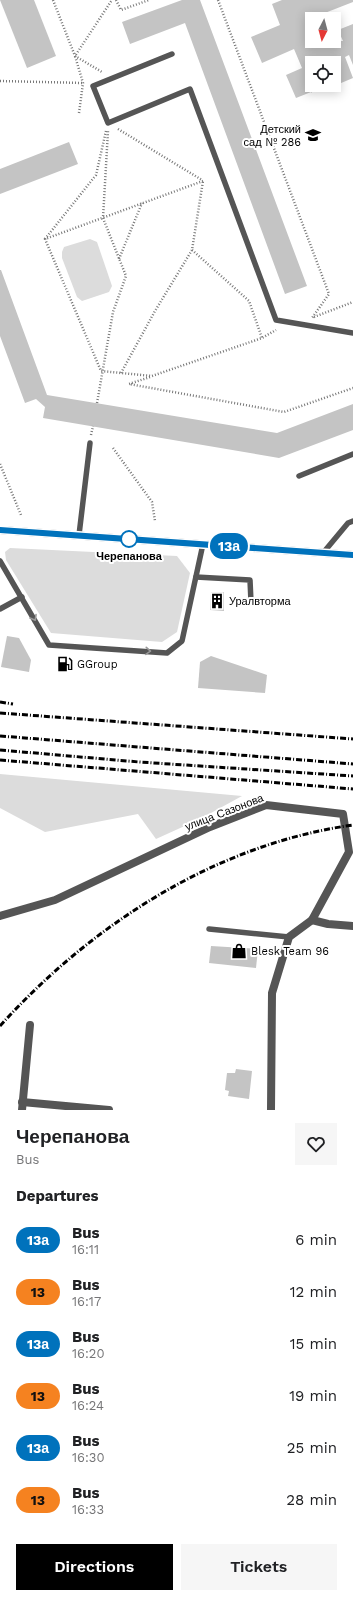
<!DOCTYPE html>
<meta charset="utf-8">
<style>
:root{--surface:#fff;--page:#f6f6f6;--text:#202124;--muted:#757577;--accent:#000}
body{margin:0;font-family:"Work Sans",sans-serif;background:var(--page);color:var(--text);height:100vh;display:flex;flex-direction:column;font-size:15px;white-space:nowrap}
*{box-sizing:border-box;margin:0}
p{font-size:13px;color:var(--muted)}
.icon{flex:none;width:22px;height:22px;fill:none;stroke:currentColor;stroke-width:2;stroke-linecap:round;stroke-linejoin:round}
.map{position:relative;height:1110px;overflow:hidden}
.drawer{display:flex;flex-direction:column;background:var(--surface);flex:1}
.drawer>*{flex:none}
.badge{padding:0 8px;border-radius:13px;font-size:14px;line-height:26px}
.needle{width:26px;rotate:186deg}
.controls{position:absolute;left:305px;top:12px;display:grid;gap:8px}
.controls a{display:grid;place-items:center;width:36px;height:36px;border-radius:0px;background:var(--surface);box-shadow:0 2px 10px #0003;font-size:20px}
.map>.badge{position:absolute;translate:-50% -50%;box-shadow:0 0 0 2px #fff}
h2{padding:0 16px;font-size:15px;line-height:36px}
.round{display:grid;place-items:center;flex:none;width:42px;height:42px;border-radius:0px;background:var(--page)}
.headline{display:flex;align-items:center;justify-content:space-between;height:68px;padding:0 16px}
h1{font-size:19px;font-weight:600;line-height:30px}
.button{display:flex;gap:8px;margin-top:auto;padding:8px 16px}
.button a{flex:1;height:46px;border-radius:0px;background:var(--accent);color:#fff;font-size:16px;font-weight:600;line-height:46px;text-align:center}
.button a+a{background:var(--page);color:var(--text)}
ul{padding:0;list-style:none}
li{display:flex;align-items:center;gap:12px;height:52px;padding:0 16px}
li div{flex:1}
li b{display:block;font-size:15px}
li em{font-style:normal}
li .badge{min-width:44px;font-weight:700;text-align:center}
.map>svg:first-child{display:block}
</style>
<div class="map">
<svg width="353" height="1110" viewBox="0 0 353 1110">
<rect width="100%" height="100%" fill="#fff"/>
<g fill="#dcdcdc">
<path d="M90,239L97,242L112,286L109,292L82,301L77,297L62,258V252L64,247Z"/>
<path d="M10,548L177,556L190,573L177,632L162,642L51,633L6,560L5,552Z"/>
<path d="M0,774L242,796L200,819L156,839L138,814L45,832L0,808Z"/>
</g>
<g fill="#c4c4c4">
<path d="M0,0H34L56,56L27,68Z"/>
<path d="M182,0H200L307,286L285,294L185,23L130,44L122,22Z"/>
<path d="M282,0H353V2L312,18V41H343L338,30L353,24V65L349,55L345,57L353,78L334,86V63H312V93L311,92L296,98L286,75L302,68L294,49L262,63L251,37L280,25L272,4Z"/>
<path d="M69,142L78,164L0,194V169Z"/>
<path d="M0,270H1L47,395L277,433L353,404V430L279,458L43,418L45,407L36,399L25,403L0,336Z"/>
<path d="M211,592H224V611L210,610Z"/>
<path d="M7,636L19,638L31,660L29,672L1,667Z"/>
<path d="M211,656L267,675L265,693L198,688L200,662Z"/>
<path d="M211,946L258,949L256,968L209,963Z"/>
<path d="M236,1069L252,1071L249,1099L228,1096L229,1091L225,1090L227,1073H235Z"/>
</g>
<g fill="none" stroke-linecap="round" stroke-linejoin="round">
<g stroke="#777" stroke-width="2.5" stroke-dasharray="1 2" stroke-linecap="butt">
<path d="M53,0L75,56L102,72"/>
<path d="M116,0L121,10L149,0"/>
<path d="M218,0L329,294L312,318"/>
<path d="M0,81L83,83"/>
<path d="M79,113L83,83L75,56L112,0"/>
<path d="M118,129L202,180"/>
<path d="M203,181L45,239L101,371L152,376L262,338L276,330"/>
<path d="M45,239L96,175L106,131"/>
<path d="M192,250L249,301L262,338"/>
<path d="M119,259L142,203"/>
<path d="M314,317L353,302"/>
<path d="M121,373L155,311L192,250L203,181"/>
<path d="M150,377L129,384L284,412L353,388"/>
<path d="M97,403L113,312L126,276L103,218L108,131"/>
<path d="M91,435L93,426"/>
<path d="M113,448L152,502L155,521"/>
<path d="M0,464L21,515"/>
</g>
<g stroke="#555" stroke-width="5.5">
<path d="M172,54L93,86L108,123L190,89L276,320L353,333"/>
<path d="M299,476L353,454"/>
<path d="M79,535L90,443"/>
<path d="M323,553L348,523L353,521"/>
<path d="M0,561L49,645L167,653L182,641L203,544"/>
<path d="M196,577L250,580L251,602"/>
<path d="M0,609L22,597"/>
<path d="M209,929L289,937"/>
</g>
<g stroke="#555" stroke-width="8">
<path d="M0,916L55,900L210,827L266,805L343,814L349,852L312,920L289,937L272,993L271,1110"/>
<path d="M312,920L328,924L353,926"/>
<path d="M22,1102L109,1110"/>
<path d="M22,1110L30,1025"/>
</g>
<path stroke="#222" stroke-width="8" d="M0,530L353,555"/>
<g stroke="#000" stroke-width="3" stroke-dasharray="6 2 1 2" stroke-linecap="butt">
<path d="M0,702L13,704"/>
<path d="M0,713L353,739"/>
<path d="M0,736L353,764"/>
<path d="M0,750L139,762L353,776"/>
<path d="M0,760L353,789"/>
<path d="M0,1026C91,925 216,844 353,825"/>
</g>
</g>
<defs><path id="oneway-chevron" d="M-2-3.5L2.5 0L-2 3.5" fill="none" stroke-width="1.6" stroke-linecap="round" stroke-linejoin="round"/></defs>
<g stroke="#999">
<use href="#oneway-chevron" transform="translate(34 618) rotate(60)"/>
<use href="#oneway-chevron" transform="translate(148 651) rotate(4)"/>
</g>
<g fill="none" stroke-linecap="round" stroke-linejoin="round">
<defs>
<path id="line" d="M0,530L353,555"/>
</defs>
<use href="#line" stroke="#fff" stroke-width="9"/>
<use href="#line" stroke="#0072bc" stroke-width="6"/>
</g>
<defs>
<symbol id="school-bare" viewBox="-9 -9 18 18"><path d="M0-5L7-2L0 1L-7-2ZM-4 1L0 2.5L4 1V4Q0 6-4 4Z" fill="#000" stroke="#fff" stroke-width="2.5" paint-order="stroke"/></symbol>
<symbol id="building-bare" viewBox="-9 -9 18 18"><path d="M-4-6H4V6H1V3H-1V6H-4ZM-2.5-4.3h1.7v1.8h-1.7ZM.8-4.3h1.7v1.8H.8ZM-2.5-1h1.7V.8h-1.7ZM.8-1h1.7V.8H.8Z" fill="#000" stroke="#fff" stroke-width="2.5" paint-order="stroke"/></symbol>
<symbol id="fuel-bare" viewBox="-9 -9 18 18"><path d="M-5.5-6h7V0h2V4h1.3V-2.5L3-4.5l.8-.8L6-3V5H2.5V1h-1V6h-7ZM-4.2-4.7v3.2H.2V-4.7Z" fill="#000" stroke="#fff" stroke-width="2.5" paint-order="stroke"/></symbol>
<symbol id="shop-bare" viewBox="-9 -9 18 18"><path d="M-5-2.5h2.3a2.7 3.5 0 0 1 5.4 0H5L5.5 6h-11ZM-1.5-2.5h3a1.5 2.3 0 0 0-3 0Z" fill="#000" stroke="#fff" stroke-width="2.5" paint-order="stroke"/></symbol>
</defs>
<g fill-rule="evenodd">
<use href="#school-bare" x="302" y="124" width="22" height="22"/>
<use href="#building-bare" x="206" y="590" width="22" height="22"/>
<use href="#fuel-bare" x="54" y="653" width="22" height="22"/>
<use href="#shop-bare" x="228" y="940" width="22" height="22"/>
</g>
<circle fill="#fff" stroke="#0072bc" stroke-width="2" cx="129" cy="539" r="8"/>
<g text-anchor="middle" stroke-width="4" stroke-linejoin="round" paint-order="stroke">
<g font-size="11" fill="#000" stroke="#fff" text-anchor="start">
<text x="301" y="133" text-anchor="end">Детский<tspan x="301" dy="13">сад № 286</tspan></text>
<text x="229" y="605">Уралвторма</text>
<text x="77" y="668">GGroup</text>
<text x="251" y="955">Blesk Team 96</text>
</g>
<g font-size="11" font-weight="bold" fill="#000" stroke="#fff">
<text x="129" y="560">Черепанова</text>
</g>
<g font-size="11" fill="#000" stroke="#fff">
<text transform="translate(224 812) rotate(-21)" y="4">улица Сазонова</text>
</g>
</g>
</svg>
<div class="controls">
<a><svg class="needle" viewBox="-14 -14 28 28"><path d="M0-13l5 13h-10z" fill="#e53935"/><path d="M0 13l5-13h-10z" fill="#757577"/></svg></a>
<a><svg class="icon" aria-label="locate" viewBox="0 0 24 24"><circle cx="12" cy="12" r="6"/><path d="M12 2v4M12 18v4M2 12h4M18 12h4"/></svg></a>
</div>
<b class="badge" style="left:229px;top:546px;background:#0072bc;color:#fff">13а</b>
</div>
<section class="drawer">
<div class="headline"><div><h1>Черепанова</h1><p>Bus</p></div><a class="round"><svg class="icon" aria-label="heart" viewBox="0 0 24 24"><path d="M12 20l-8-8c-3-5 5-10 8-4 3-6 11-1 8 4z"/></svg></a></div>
<h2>Departures</h2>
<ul>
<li><span class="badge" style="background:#0072bc;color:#fff">13а</span><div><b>Bus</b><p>16:11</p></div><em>6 min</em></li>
<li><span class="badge" style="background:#f58220;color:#111">13</span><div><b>Bus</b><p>16:17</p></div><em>12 min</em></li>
<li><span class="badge" style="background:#0072bc;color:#fff">13а</span><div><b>Bus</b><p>16:20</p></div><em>15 min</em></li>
<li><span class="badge" style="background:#f58220;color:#111">13</span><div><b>Bus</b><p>16:24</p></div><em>19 min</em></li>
<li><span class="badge" style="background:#0072bc;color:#fff">13а</span><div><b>Bus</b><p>16:30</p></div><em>25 min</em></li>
<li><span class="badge" style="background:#f58220;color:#111">13</span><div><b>Bus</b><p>16:33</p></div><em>28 min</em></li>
</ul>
<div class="button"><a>Directions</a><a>Tickets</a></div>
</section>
